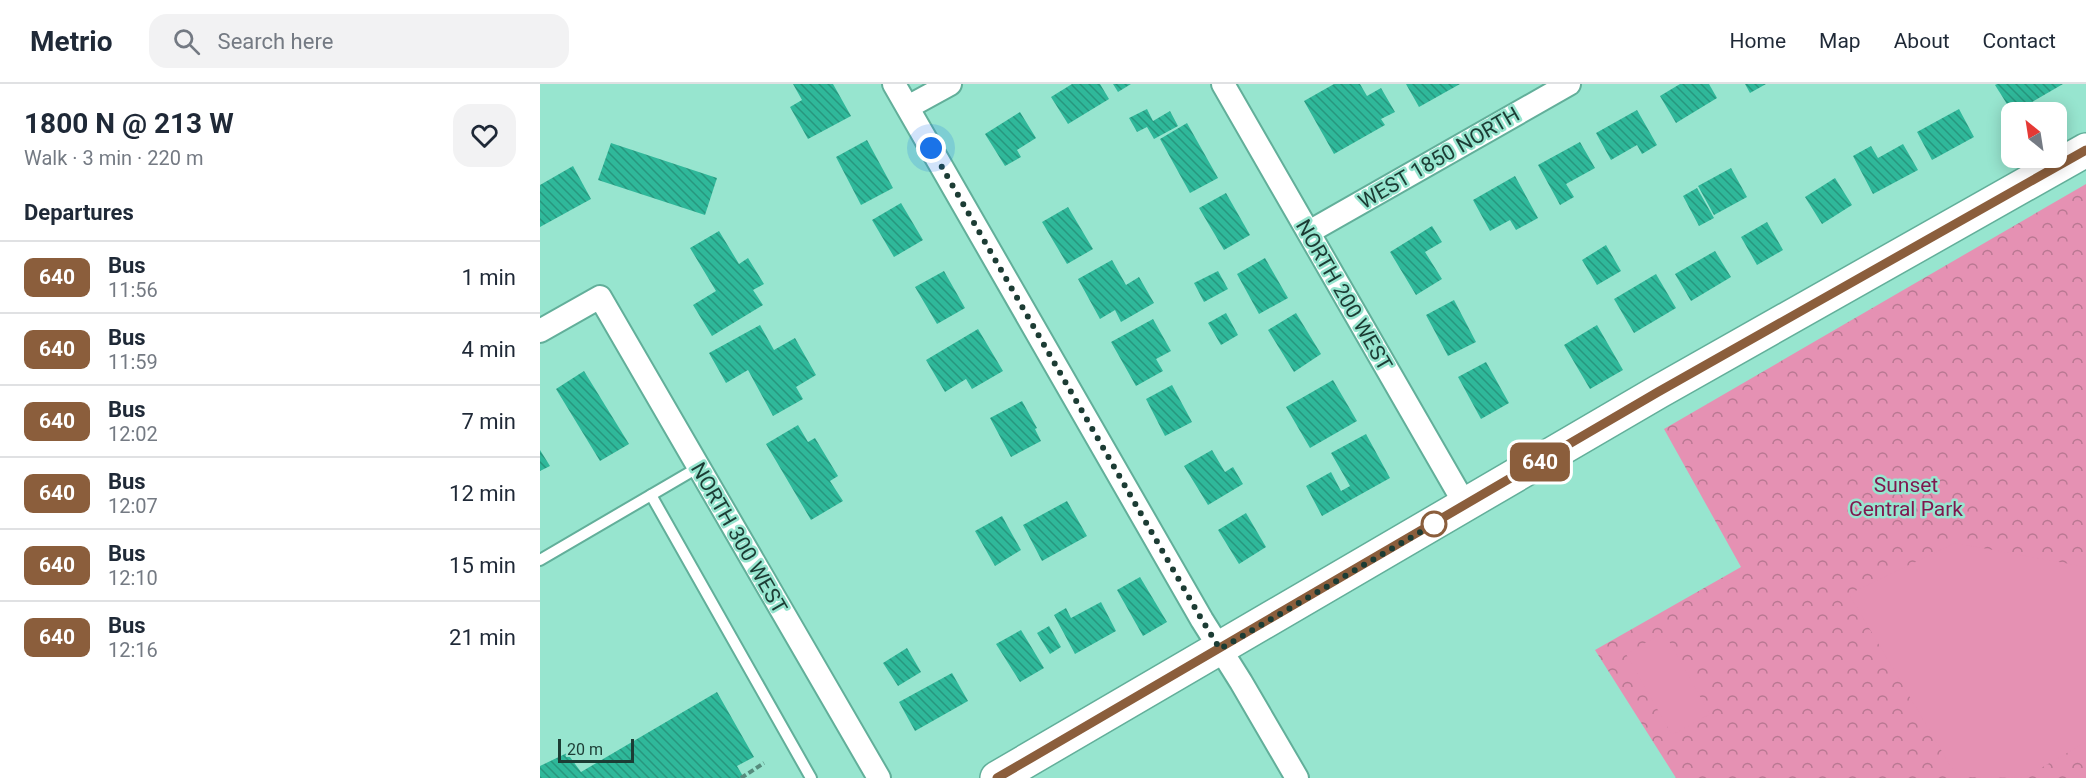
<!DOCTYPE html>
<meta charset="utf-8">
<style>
:root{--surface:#fff;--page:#f2f2f3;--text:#1f2937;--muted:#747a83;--line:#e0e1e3}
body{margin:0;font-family:Roboto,sans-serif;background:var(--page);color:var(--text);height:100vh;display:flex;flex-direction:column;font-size:22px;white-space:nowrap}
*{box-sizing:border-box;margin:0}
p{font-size:20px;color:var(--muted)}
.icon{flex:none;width:33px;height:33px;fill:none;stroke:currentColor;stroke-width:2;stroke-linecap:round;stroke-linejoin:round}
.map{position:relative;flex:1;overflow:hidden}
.details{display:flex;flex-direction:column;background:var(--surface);width:540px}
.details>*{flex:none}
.badge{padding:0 12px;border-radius:9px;font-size:21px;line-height:39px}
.needle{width:39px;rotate:330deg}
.tools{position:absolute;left:1461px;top:18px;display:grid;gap:12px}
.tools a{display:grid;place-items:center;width:66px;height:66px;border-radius:12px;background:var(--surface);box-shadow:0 3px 15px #0003;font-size:30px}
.scale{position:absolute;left:18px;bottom:15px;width:76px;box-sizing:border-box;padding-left:6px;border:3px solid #1c3c34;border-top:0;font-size:16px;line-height:21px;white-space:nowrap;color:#1c3c34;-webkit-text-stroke:4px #97e5cf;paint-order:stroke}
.you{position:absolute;width:30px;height:30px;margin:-15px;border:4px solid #fff;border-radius:50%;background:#1a73e8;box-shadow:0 0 0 9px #1a73e833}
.map>.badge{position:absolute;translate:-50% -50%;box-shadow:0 0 0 3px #fff}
h2{padding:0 24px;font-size:22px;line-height:54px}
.round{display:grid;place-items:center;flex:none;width:63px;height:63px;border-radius:18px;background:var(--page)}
.overview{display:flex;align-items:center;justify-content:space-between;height:102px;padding:0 24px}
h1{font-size:28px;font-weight:700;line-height:45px}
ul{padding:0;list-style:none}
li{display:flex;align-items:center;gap:18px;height:72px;padding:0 24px;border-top:2px solid var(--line)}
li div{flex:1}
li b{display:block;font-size:22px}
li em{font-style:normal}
li .badge{min-width:66px;font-weight:700;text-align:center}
header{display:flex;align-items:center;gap:36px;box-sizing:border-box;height:84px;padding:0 30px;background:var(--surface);border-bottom:2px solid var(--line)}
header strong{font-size:28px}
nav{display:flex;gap:33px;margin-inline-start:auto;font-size:21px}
.search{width:420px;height:54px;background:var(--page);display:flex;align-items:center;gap:15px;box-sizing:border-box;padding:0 21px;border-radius:18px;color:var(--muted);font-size:22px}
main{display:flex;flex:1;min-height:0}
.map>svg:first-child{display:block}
</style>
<header>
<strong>Metrio</strong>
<div class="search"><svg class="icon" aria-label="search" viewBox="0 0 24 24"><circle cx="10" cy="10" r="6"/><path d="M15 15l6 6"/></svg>Search here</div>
<nav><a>Home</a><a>Map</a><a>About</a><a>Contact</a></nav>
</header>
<main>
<section class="details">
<div class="overview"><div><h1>1800 N @ 213 W</h1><p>Walk · 3 min · 220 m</p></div><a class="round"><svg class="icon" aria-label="heart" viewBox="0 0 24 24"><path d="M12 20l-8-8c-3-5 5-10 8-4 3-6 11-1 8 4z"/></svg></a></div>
<h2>Departures</h2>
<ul>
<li><span class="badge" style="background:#8b5e3c;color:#fff">640</span><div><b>Bus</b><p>11:56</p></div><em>1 min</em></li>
<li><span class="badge" style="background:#8b5e3c;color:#fff">640</span><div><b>Bus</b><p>11:59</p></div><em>4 min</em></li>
<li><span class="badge" style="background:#8b5e3c;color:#fff">640</span><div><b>Bus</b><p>12:02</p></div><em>7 min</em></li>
<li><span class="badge" style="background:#8b5e3c;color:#fff">640</span><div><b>Bus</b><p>12:07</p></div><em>12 min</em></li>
<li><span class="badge" style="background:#8b5e3c;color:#fff">640</span><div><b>Bus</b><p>12:10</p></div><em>15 min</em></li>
<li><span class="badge" style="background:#8b5e3c;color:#fff">640</span><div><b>Bus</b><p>12:16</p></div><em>21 min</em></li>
</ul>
</section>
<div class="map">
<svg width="1546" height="694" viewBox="0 0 1546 694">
<defs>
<pattern id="park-crowns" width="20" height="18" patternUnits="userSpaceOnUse" patternTransform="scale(1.5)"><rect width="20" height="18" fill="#e591b3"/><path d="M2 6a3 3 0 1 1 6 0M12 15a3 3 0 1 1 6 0" fill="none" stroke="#b97892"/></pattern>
<pattern id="building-back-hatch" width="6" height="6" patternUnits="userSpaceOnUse" patternTransform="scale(1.5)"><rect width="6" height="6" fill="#2fb89a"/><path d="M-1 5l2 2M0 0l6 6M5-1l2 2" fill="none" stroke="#27977e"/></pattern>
</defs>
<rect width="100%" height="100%" fill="#97e5cf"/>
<path fill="url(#park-crowns)" d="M1546,100V694H1136L1055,566L1201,483L1124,345Z"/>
<g fill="#e591b3">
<path d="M1415,459L1546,483V658L1484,694L1417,693L1309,510Z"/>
<path d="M1124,548L1170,630L1132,651L1086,570Z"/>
</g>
<g fill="url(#building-back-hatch)">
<path d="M253,0H293L311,32L268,55L250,23L262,16Z"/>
<path d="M532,0H560L569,15L528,40L511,13Z"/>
<path d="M573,0H591L578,8Z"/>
<path d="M794,0H820L827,12L841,4L855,28L841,35L845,41L794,70L764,17Z"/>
<path d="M866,0H920L879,23Z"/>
<path d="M1140,0H1169L1177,14L1136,39L1120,12Z"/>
<path d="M1205,0H1226L1210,9Z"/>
<path d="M1457,0H1523L1475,28H1472L1455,1Z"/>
<path d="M607,25L613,37L630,27L638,42L614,55L607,43L597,48L589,34Z"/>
<path d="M1419,25L1434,53L1392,76L1377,48Z"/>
<path d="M1097,26L1117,61L1102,70L1097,61L1071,76L1056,49Z"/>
<path d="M480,28L496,54L477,66L481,73L465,82L445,50Z"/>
<path d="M647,39L678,94L650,109L620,55Z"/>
<path d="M327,56L353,104L321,121L296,73Z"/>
<path d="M1040,58L1055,84L1026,100L1034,113L1020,121L998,81Z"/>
<path d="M71,59L177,94L165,131L58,96Z"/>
<path d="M1363,60L1378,86L1333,110L1313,72L1331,62L1338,74Z"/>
<path d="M33,82L51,115L0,143V101Z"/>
<path d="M1191,84L1207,113L1174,131L1158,102Z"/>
<path d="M975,92L998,134L976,146L970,136L950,147L933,116Z"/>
<path d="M1295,94L1312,121L1282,140L1265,113Z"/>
<path d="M1157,104L1174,134L1159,142L1143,112Z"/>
<path d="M686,109L710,151L684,166L659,124Z"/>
<path d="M361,119L383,156L354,173L332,136Z"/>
<path d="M528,123L553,165L527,180L502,138Z"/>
<path d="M1227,138L1243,166L1217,181L1201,153Z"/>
<path d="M892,142L902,158L885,168L902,195L876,211L850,168Z"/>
<path d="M179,147L199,180L208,174L224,200L213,206L223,221L172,252L153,221L176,207L150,164Z"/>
<path d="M1066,161L1081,187L1057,201L1042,176Z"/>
<path d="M1175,167L1191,193L1151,217L1135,190Z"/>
<path d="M725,174L748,214L719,230L697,190Z"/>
<path d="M572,176L586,201L599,193L614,219L581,238L575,226L560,235L538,195Z"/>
<path d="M404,187L425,224L397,240L375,203Z"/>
<path d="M678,187L688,205L664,218L654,199Z"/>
<path d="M1116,190L1136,224L1094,249L1074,215Z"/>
<path d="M914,216L936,258L908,272L886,231Z"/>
<path d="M686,229L698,251L681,261L668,239Z"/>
<path d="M756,229L781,270L754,288L728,246Z"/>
<path d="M613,235L631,267L616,275L623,287L596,302L571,258Z"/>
<path d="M220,241L234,266L255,254L276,291L256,303L263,315L233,332L208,286L186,299L169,269Z"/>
<path d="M1057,241L1083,286L1050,305L1024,261Z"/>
<path d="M438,245L463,287L432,305L426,295L405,308L386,276Z"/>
<path d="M946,278L969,319L941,335L918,293Z"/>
<path d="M44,287L89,360L60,377L16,305Z"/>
<path d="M793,296L817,337L770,364L746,323Z"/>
<path d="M632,301L652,338L625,352L606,315Z"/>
<path d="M482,317L497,344L495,345L501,357L471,373L450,334Z"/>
<path d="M258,341L268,358L275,354L298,392L290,397L303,417L271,436L226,360Z"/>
<path d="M826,350L850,394L782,432L766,402L791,388L801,407L810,402L791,369Z"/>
<path d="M0,366L10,382L0,387Z"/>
<path d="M672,366L685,388L693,383L703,400L668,421L644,382Z"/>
<path d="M527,417L547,452L502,477L483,441Z"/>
<path d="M706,429L726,463L699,480L678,446Z"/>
<path d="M462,432L481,466L455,482L435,447Z"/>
<path d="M600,493L627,538L603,552L577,506Z"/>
<path d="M561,518L576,547L535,570L514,531L526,524L531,534Z"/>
<path d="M509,542L521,563L510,570L497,549Z"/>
<path d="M481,546L504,584L480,598L456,560Z"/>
<path d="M367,564L381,588L358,602L343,579Z"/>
<path d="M412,589L428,617L375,647L359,618Z"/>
<path d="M177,608L214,673L197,682L204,694H0V682L27,669L41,688Z"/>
</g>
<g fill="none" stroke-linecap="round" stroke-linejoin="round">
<defs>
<g id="lane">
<path d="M111,411L271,694"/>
<path d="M0,476L159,383"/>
</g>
<g id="street">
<path d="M354,0L662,536L701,598L757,694"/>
<path d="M683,0L926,422"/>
<path d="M368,23L410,0"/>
<path d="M769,148L1029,0"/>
<path d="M0,247L60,213L339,694"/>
</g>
<path id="primary" d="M457,694L1118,308L1546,66"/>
</defs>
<use href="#lane" stroke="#62af9a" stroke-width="14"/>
<use href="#street" stroke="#62af9a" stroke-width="26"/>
<use href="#primary" stroke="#62af9a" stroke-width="36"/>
<path stroke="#568c7d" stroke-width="4" stroke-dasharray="6 3" stroke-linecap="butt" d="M201,694L224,679"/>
<use href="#lane" stroke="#fff" stroke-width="10"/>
<use href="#street" stroke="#fff" stroke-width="22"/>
<use href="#primary" stroke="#fff" stroke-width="33"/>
</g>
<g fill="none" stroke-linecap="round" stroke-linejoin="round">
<defs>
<path id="line" d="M457,694L1118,308L1546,66"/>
</defs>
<use href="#line" stroke="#fff" stroke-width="14"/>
<use href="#line" stroke="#8b5e3c" stroke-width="9"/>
<path stroke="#1c3c34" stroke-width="6" stroke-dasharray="0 10.8" d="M391,64L662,536L680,565L894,440"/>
</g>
<circle fill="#fff" stroke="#8b5e3c" stroke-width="3" cx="894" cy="440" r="12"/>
<g text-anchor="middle" stroke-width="5" stroke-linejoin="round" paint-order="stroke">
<g font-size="21" fill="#1c3c34" stroke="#97e5cf">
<text transform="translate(899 74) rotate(-30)" y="7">WEST 1850 NORTH</text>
<text transform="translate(804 211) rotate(60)" y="7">NORTH 200 WEST</text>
<text transform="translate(199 454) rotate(60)" y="7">NORTH 300 WEST</text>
</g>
<g font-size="21" fill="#7f174e" stroke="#97e5cf">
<text x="1366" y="408">Sunset<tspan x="1366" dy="24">Central Park</tspan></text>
</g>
</g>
</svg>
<div class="tools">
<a><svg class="needle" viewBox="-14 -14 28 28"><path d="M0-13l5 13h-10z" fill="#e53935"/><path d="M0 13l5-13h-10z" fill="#747a83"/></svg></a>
</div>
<div class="scale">20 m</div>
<div class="you" style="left:391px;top:64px"></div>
<b class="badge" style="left:1000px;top:378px;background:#8b5e3c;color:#fff">640</b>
</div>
</main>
